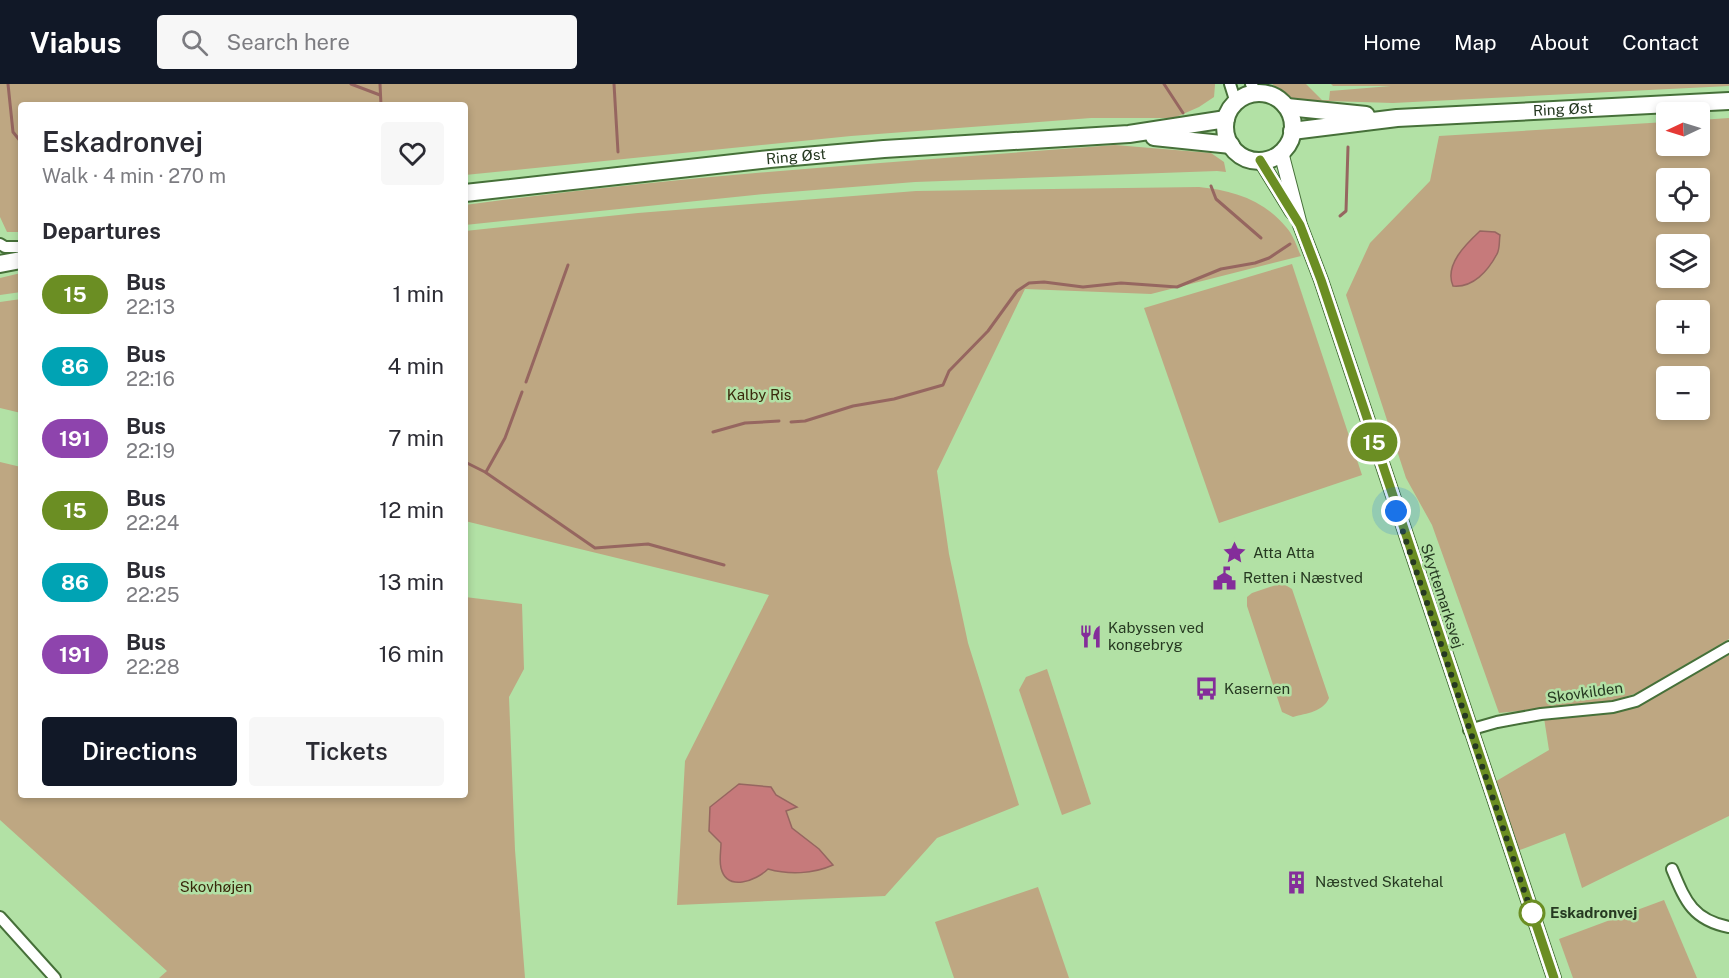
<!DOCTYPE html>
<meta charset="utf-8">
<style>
:root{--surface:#fff;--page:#f7f7f7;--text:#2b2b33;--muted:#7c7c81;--accent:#111827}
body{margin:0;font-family:"Public Sans",sans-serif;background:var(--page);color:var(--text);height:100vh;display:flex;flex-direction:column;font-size:22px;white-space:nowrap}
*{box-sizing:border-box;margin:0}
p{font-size:20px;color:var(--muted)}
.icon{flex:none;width:33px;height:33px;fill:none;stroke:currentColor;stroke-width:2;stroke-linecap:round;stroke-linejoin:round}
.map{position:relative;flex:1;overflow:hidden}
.side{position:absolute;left:18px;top:18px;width:450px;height:696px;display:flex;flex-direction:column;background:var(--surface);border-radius:6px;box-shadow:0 3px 9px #0003}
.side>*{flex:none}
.badge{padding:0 12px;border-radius:20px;font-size:21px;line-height:39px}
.needle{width:39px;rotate:266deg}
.controls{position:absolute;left:1656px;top:18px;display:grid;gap:12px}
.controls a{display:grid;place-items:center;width:54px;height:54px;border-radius:6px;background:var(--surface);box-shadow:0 3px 9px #0003;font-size:30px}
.you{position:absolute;width:30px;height:30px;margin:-15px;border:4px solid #fff;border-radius:50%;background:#1a73e8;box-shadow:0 0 0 9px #1a73e833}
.map>.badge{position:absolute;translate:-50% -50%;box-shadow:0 0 0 3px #fff}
h2{padding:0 24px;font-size:22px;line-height:54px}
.round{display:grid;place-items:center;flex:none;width:63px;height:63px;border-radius:6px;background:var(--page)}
.overview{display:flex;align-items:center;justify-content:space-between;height:102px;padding:0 24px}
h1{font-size:28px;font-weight:600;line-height:45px}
.primary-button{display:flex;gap:12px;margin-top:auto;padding:12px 24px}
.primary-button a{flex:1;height:69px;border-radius:6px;background:var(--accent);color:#fff;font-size:24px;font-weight:600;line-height:69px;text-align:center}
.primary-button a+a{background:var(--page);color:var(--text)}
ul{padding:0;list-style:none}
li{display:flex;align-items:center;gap:18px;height:72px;padding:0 24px}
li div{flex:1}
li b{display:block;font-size:22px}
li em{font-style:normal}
li .badge{min-width:66px;font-weight:700;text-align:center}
header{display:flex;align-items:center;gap:36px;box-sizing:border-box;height:84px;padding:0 30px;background:var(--accent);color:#fff}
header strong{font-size:28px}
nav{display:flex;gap:33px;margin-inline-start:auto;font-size:21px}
.search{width:420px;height:54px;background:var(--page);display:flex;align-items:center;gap:15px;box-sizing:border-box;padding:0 21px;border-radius:6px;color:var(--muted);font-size:22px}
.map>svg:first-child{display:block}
</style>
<header>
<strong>Viabus</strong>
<div class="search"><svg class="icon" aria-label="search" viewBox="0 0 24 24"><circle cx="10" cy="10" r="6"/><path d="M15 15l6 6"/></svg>Search here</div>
<nav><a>Home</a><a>Map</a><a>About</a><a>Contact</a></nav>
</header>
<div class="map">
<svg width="1729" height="894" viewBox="0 0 1729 894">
<rect width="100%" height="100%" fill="#b2e1a5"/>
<g fill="#bea782" fill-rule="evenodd">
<path d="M0,0H1215V1L1214,13L1199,23L1174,34H1091L851,52L465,91V21H21V148H7L0,133Z"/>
<path d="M1272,0H1306L1322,16H1329L1330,7L1391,2H1333L1331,0H1729V2L1393,19L1295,16Z"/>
<path d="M1729,34V555L1637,609L1612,617L1499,629L1432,441L1406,394L1346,211L1370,159L1430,97L1439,52L1666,38V62H1700V36ZM1666,94H1700V128H1666ZM1666,160H1700V194H1666ZM1666,226H1700V260H1666ZM1666,292H1700V326H1666Z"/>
<path d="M1115,61L1211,69L1224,78L1226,88L1217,87L915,98L765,110L465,141V121C681,91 898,78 1115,61Z"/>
<path d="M1199,103C1232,106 1264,116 1286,143C1293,150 1297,163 1301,172L1151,210L1025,205L937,387L949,470L968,559L1019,721L937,754L885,812L677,821L685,677L769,511L465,437V147L638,129L916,107Z"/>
<path d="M1292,180L1362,391L1219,439L1144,224Z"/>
<path d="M21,189V208L0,211V194Z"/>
<path d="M21,215V329L0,324V218Z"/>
<path d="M0,378L21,383V711H465V513L522,520L524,585L509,613L515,766L525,894H159L167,887L0,736Z"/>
<path d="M1282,499L1292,505L1329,614C1323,628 1307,629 1293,633L1282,628L1247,522V513L1252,509Z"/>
<path d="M1729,571V732L1582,804L1565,749L1517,767L1493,699L1549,666L1544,634L1612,628L1637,620Z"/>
<path d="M1047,585L1091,720L1062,731L1019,606L1026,593Z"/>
<path d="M1038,803L1069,894H954L935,838Z"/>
<path d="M1664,816L1697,894H1573L1559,855Z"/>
</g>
<g fill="#c67a7b" stroke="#966660" stroke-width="1.5">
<path d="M1480,147L1495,148L1500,151C1499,157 1500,165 1497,170C1488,187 1473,204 1453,202C1444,181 1466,160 1480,147Z"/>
<path d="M739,700L771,703L776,711L797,723L786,727L792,744L819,765L833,781C813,790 789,791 768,785C756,797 727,808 721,784C719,776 721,767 721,759L709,747L710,723Z"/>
</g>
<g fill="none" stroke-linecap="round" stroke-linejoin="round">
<g stroke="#966660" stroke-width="3">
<path d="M8,0L13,48L21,58"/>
<path d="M351,0L380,11"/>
<path d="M380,0L381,21"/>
<path d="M614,0L618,68"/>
<path d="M1164,0L1183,29"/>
<path d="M1211,102L1216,115L1261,154"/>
<path d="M1340,132L1346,127L1348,63"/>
<path d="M526,298L568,181"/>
<path d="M791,338L805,337L853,322L894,315L943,301L949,287L988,247L1017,207L1029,199L1044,198L1083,203L1121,199L1177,203L1221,185L1255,179L1269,174L1290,160"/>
<path d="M713,348L745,339L779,337"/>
<path d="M465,378L485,388L595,464L648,460L724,481"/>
<path d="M486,388L505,354L522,308"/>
</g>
<defs>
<g id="minor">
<path d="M1230,0L1236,19"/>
<path d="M1251,0L1257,9"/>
<path d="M0,160L5,163H21"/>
<path d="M1469,646L1497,638L1541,630L1613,623L1636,617L1729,563"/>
<path d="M1672,785C1685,816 1692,836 1729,843"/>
<path d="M0,833L55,894"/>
</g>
<g id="tertiary">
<path d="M1281,68L1300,141L1321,196L1554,894"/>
<path d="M1260,76L1292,128"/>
</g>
<g id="secondary">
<circle cx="1259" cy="43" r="34"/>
<path d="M1287,23L1366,31"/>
<path id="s1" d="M1292,47L1397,34L1729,17"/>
<path d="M1154,53L1231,61"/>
<path id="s2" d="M465,109L770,75L884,65L1129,50L1226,35"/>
<path d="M0,180L21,176"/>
</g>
</defs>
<use href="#minor" stroke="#467039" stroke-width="14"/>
<use href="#tertiary" stroke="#467039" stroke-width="16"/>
<use href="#secondary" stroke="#467039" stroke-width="20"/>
<use href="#minor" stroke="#fff" stroke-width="10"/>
<use href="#tertiary" stroke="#fff" stroke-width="14"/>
<use href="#secondary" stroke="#fff" stroke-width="16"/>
</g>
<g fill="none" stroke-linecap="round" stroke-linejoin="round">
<defs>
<path id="line" d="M1260,76L1300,141L1321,196L1554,894"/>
</defs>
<use href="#line" stroke="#fff" stroke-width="14"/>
<use href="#line" stroke="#6b8e23" stroke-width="9"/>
<path stroke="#263921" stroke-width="6" stroke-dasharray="0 10.8" d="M1396,427L1534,836L1532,829"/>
</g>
<defs>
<symbol id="sight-bare" viewBox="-9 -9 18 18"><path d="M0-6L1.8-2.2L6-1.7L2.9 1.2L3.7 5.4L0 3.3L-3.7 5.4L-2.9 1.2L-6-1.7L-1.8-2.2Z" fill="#842d9a" stroke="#b2e1a5" stroke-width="2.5" paint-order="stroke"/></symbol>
<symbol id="civic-bare" viewBox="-9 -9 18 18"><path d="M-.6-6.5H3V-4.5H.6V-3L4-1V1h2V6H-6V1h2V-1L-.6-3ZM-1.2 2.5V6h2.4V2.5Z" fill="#842d9a" stroke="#b2e1a5" stroke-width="2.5" paint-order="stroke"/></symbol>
<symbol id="restaurant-bare" viewBox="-9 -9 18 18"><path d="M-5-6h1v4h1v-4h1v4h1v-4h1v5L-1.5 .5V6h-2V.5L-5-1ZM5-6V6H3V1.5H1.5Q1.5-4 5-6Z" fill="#842d9a" stroke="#b2e1a5" stroke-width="2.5" paint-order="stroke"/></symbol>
<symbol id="bus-bare" viewBox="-9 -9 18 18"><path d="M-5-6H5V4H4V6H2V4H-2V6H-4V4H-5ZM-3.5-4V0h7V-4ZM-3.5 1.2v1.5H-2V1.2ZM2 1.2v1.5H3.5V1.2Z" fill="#842d9a" stroke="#b2e1a5" stroke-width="2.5" paint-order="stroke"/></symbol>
<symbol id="building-bare" viewBox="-9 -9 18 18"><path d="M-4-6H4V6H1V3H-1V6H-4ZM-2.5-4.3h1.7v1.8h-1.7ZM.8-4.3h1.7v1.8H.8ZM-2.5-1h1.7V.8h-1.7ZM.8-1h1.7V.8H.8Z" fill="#842d9a" stroke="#b2e1a5" stroke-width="2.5" paint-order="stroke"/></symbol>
</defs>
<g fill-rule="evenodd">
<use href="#sight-bare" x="1218" y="452" width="33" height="33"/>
<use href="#civic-bare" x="1208" y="478" width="33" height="33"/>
<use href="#restaurant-bare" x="1074" y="536" width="33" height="33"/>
<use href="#bus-bare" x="1190" y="588" width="33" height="33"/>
<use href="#building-bare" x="1280" y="782" width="33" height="33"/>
</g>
<circle fill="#fff" stroke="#6b8e23" stroke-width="3" cx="1532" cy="829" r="12"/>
<g text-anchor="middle" stroke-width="5" stroke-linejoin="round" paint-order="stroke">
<g font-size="15" fill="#263921" stroke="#b2e1a5">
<text dy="5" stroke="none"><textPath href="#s1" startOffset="272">Ring Øst</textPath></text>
<text dy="5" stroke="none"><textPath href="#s2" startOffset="333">Ring Øst</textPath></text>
<text transform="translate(1442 512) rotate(72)" y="5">Skyttemarksvej</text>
<text transform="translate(1585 609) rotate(-8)" y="5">Skovkilden</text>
</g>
<g font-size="15" fill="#3a290c" stroke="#b2e1a5">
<text x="759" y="316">Kalby Ris</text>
<text x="216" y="808">Skovhøjen</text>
</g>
<g font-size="15" fill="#263921" stroke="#b2e1a5" text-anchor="start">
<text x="1253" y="474">Atta Atta</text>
<text x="1243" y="499">Retten i Næstved</text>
<text x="1108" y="549">Kabyssen ved<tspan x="1108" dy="17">kongebryg</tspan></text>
<text x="1224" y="610">Kasernen</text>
<text x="1315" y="803">Næstved Skatehal</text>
</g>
<g font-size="15" font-weight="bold" fill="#263921" stroke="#b2e1a5" text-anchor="start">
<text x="1550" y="834">Eskadronvej</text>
</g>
</g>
</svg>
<div class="controls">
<a><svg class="needle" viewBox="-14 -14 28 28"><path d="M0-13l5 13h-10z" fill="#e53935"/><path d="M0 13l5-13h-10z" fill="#7c7c81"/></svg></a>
<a><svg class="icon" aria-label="locate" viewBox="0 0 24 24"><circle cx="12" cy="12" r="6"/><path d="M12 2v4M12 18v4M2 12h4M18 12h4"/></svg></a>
<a><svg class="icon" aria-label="layers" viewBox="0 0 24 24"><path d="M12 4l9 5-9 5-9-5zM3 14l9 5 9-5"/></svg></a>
<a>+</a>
<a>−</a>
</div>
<div class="you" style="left:1396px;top:427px"></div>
<b class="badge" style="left:1374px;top:358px;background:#6b8e23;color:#fff">15</b>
<section class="side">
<div class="overview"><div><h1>Eskadronvej</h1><p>Walk · 4 min · 270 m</p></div><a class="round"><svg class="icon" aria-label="heart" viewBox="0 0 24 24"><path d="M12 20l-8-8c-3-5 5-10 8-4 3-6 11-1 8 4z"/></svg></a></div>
<h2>Departures</h2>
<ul>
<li><span class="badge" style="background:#6b8e23;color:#fff">15</span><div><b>Bus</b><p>22:13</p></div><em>1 min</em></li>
<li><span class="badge" style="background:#00a3b4;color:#fff">86</span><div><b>Bus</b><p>22:16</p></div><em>4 min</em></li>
<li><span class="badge" style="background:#8e44ad;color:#fff">191</span><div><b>Bus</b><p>22:19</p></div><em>7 min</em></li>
<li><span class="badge" style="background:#6b8e23;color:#fff">15</span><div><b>Bus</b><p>22:24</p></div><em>12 min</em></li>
<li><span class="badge" style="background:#00a3b4;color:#fff">86</span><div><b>Bus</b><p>22:25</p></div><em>13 min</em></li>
<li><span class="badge" style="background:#8e44ad;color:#fff">191</span><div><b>Bus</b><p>22:28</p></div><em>16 min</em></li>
</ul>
<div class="primary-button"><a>Directions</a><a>Tickets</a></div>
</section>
</div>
